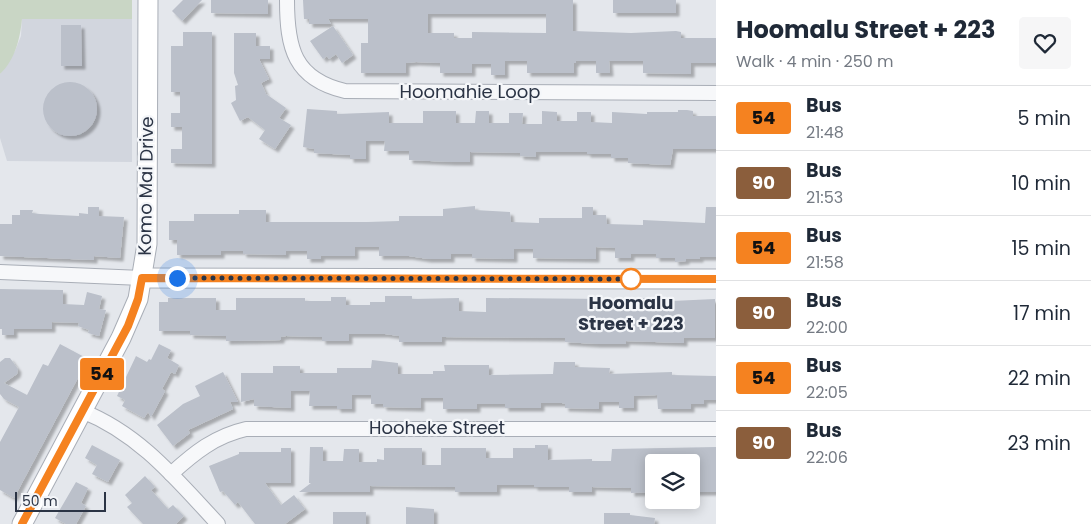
<!DOCTYPE html>
<meta charset="utf-8">
<style>
:root{--surface:#fff;--page:#f6f6f7;--text:#1f2937;--muted:#747a83;--line:#e0e1e3}
body{margin:0;font-family:Poppins,sans-serif;background:var(--page);color:var(--text);height:100vh;display:flex;flex-direction:column;font-size:19px;white-space:nowrap}
*{box-sizing:border-box;margin:0}
p{font-size:16px;color:var(--muted)}
.icon{flex:none;width:28px;height:28px;fill:none;stroke:currentColor;stroke-width:2;stroke-linecap:round;stroke-linejoin:round}
.map{position:relative;flex:1;overflow:hidden}
.drawer{display:flex;flex-direction:column;background:var(--surface);width:375px}
.drawer>*{flex:none}
.badge{padding:0 10px;border-radius:4px;font-size:18px;line-height:32px}
.controls{position:absolute;left:645px;top:454px;display:grid;gap:10px}
.controls a{display:grid;place-items:center;width:55px;height:55px;border-radius:5px;background:var(--surface);box-shadow:0 2px 12px #0003;font-size:25px}
.scale{position:absolute;left:15px;bottom:12px;width:91px;box-sizing:border-box;padding-left:5px;border:2px solid #2b3445;border-top:0;font-size:14px;line-height:18px;white-space:nowrap;color:#2b3445;-webkit-text-stroke:4px #f4f6f9;paint-order:stroke}
.you{position:absolute;width:25px;height:25px;margin:-12px;border:4px solid #fff;border-radius:50%;background:#1a73e8;box-shadow:0 0 0 8px #1a73e833}
.map>.badge{position:absolute;translate:-50% -50%;box-shadow:0 0 0 2px #fff}
.round{display:grid;place-items:center;flex:none;width:52px;height:52px;border-radius:5px;background:var(--page)}
.summary{display:flex;align-items:center;justify-content:space-between;height:85px;padding:0 20px}
h1{font-size:24px;font-weight:700;line-height:38px}
ul{padding:0;list-style:none}
li{display:flex;align-items:center;gap:15px;height:65px;padding:0 20px;border-top:1px solid var(--line)}
li div{flex:1}
li b{display:block;font-size:19px}
li em{font-style:normal}
li .badge{min-width:55px;font-weight:700;text-align:center}
main{display:flex;flex:1;min-height:0}
.map>svg:first-child{display:block}
</style>
<main>
<div class="map">
<svg width="716" height="524" viewBox="0 0 716 524">
<defs>
<filter id="shadow"><feDropShadow dx="3.5" dy="3.5" stdDeviation="1" flood-color="#0004"/></filter>
</defs>
<rect width="100%" height="100%" fill="#e4e7ec"/>
<path fill="#d2d6de" d="M22,19H132V162L7,161L0,138V74L15,51L21,36Z"/>
<path fill="#c9d6c5" d="M0,0H132V19H22C20,39 15,60 0,74Z"/>
<g fill="#bbc0ca" fill-rule="evenodd" filter="url(#shadow)">
<path d="M183,0H202L182,21L172,11Z"/>
<path d="M211,0H268V14L211,13Z"/>
<path d="M303,0H573V31L631,33L676,31L681,32V38H716V63H691V74L643,73V61H609L610,73H596V61H576V63H574V73H527V61H505V75H491V64H472V73H440V63L416,62L406,63V73H361V43H368V19H328L331,24H309V19H304ZM428,14H546V33L472,32V38H454V33H428Z"/>
<rect x="613" y="0" width="63" height="13"/>
<path d="M61,25H81L82,66H61Z"/>
<path d="M333,26L353,55L342,63L336,54L329,59L327,56L323,59L310,41Z"/>
<path d="M183,32H212V164L171,163V149H182V127H171V113H180V92H171V46H183Z"/>
<path d="M234,33H256V46H270V59H259L269,79L261,83L266,94L286,108L279,118L291,125L275,149L259,139L265,130L248,117L240,121L231,103L236,100L235,86L238,85L234,73Z"/>
<circle cx="70" cy="109" r="27"/>
<path d="M307,109L337,111V114L389,112V123H423V111H456V123H475L476,111H489V123H509V113H523L522,124H542V111L557,112V121H577V112H591V122L612,123V112L647,114V112H678V110H687L693,111V116H716V149H673L670,165L628,163V158H611V154H587V152H536V157L520,156V153L470,152V162H452L409,160V151H384L385,141H366V159H350V155L314,153V149L303,147Z"/>
<path d="M475,206V210L510,212L511,222L539,223V218H582V207H593V215H606L607,224L643,225V220L705,223L706,207H716V257H700V259H686V261L675,262V258H656V254H631V258H615V248L596,247V259L533,258V249H514V259L472,258V254H451V259H428L409,256H379V247H355V256H321V259H307V251H286V255L243,254V251H221V255H177V240H169V221H194V214H239V210H266V222H367L399,221V216H443V209Z"/>
<path d="M88,207H99V216L124,217L120,258L94,256V260L0,256V224H12V215H20V210H33L32,213L40,214L79,216V213L88,214Z"/>
<path d="M0,289L63,290V304L84,305L87,292L102,296L99,309L106,310L99,336L88,333L89,330L78,326L79,323L52,322V329H14V335H2V329H0Z"/>
<path d="M385,296H412V299L459,298V311L486,312V298L608,299V306H629V298H672V301L715,299V338H684V343L626,341V344H597L565,342V338L442,337V342H399V336L385,334H349V341H322V337L286,336L281,337V340L226,341V336L190,335V331H159V302H168V298H216V310H236V298H305V301H331V297H346V305H370V302H385Z"/>
<path d="M60,344L88,359L14,498L0,490V442L19,407L4,399L0,394V362L5,358H10L18,369L17,374L4,383L27,395L43,364L48,366Z"/>
<path d="M159,344L171,350L167,358L179,365L175,374L171,372L162,389L165,391L151,417L148,412L144,418L122,406L125,400L117,396L136,356L147,362L149,359L151,360Z"/>
<path d="M372,360L398,363V374H433V371H445L444,365H489V375L553,374L554,362H575V367L610,368L609,374L672,372V375L716,376V400H704V404H691V409H658L657,395L634,396V408H619V402H599V409L565,408V404L562,403H541V408H505V404H477V409H443V398H421V408L383,407V404H371V395H352V409H337V406H309L310,391H291V408L254,406V399L241,402V373H273V366H300V373H337V368H371Z"/>
<path d="M223,372L238,402H230L233,409L188,430L190,433L173,446L157,425L183,404L200,396L195,386Z"/>
<path d="M92,445L120,460L108,482L92,474L97,465L85,458Z"/>
<path d="M535,445H548V460L592,459V461H611L612,449L716,447V492H692L691,462H654V492L631,493V488L592,487V492H569V487H534V485H497V492H455V487L370,486V492H299L311,483H309L310,447H323V461H343L344,449H359V462H377V459L384,460V448H422V465H441V448H486V458H513V448H535Z"/>
<path d="M281,448H291V483H265L281,505L294,495L305,509L285,524H255L238,502L235,505L223,491L220,492L209,466L239,454V452H281Z"/>
<path d="M145,476L155,487L151,490L168,509L173,505L184,516L176,524H143L127,507L132,503L125,495Z"/>
<path d="M76,482L88,488L81,503L86,506L76,524H66L55,518Z"/>
<path d="M406,507L434,509V524H406Z"/>
<rect x="333" y="512" width="33" height="12"/>
<path d="M604,513H630V515L655,518L654,524H604Z"/>
</g>
<g fill="none" stroke-linecap="round" stroke-linejoin="round">
<defs>
<g id="street">
<path d="M287,0C287,48 294,79 345,91L716,93"/>
<path d="M0,272L142,278"/>
<path d="M82,411C140,434 177,480 218,524"/>
<path d="M171,474C194,453 215,436 246,429H716"/>
</g>
<g id="secondary">
<path d="M142,278L716,279"/>
<path d="M22,524L121,338L138,299L147,244L148,0"/>
</g>
</defs>
<use href="#street" stroke="#a9aeb7" stroke-width="16"/>
<use href="#secondary" stroke="#a9aeb7" stroke-width="21"/>
<use href="#street" stroke="#f7f8fa" stroke-width="14"/>
<use href="#secondary" stroke="#fff" stroke-width="19"/>
</g>
<g fill="none" stroke-linecap="round" stroke-linejoin="round">
<defs>
<path id="line" d="M22,524L128,326L138,299L142,278L716,279"/>
</defs>
<use href="#line" stroke="#fff" stroke-width="11"/>
<use href="#line" stroke="#f58220" stroke-width="8"/>
<path stroke="#2b3445" stroke-width="5" stroke-dasharray="0 9" d="M177,278L636,279H631"/>
</g>
<circle fill="#fff" stroke="#f58220" stroke-width="2.5" cx="631" cy="279" r="10"/>
<g text-anchor="middle" stroke-width="4.5" stroke-linejoin="round" paint-order="stroke">
<g font-size="18" fill="#2b3445" stroke="#f4f6f9">
<text x="470" y="98">Hoomahie Loop</text>
<text transform="translate(146 186) rotate(-89)" y="6">Komo Mai Drive</text>
<text x="437" y="434">Hooheke Street</text>
</g>
<g font-size="18" font-weight="bold" fill="#2b3445" stroke="#f4f6f9">
<text x="631" y="309">Hoomalu<tspan x="631" dy="21">Street + 223</tspan></text>
</g>
</g>
</svg>
<div class="controls">
<a><svg class="icon" aria-label="layers" viewBox="0 0 24 24"><path d="M12 4l9 5-9 5-9-5zM3 14l9 5 9-5"/></svg></a>
</div>
<div class="scale">50 m</div>
<div class="you" style="left:177px;top:278px"></div>
<b class="badge" style="left:102px;top:374px;background:#f58220;color:#111">54</b>
</div>
<section class="drawer">
<div class="summary"><div><h1>Hoomalu Street + 223</h1><p>Walk · 4 min · 250 m</p></div><a class="round"><svg class="icon" aria-label="heart" viewBox="0 0 24 24"><path d="M12 20l-8-8c-3-5 5-10 8-4 3-6 11-1 8 4z"/></svg></a></div>
<ul>
<li><span class="badge" style="background:#f58220;color:#111">54</span><div><b>Bus</b><p>21:48</p></div><em>5 min</em></li>
<li><span class="badge" style="background:#8b5e3c;color:#fff">90</span><div><b>Bus</b><p>21:53</p></div><em>10 min</em></li>
<li><span class="badge" style="background:#f58220;color:#111">54</span><div><b>Bus</b><p>21:58</p></div><em>15 min</em></li>
<li><span class="badge" style="background:#8b5e3c;color:#fff">90</span><div><b>Bus</b><p>22:00</p></div><em>17 min</em></li>
<li><span class="badge" style="background:#f58220;color:#111">54</span><div><b>Bus</b><p>22:05</p></div><em>22 min</em></li>
<li><span class="badge" style="background:#8b5e3c;color:#fff">90</span><div><b>Bus</b><p>22:06</p></div><em>23 min</em></li>
</ul>
</section>
</main>
